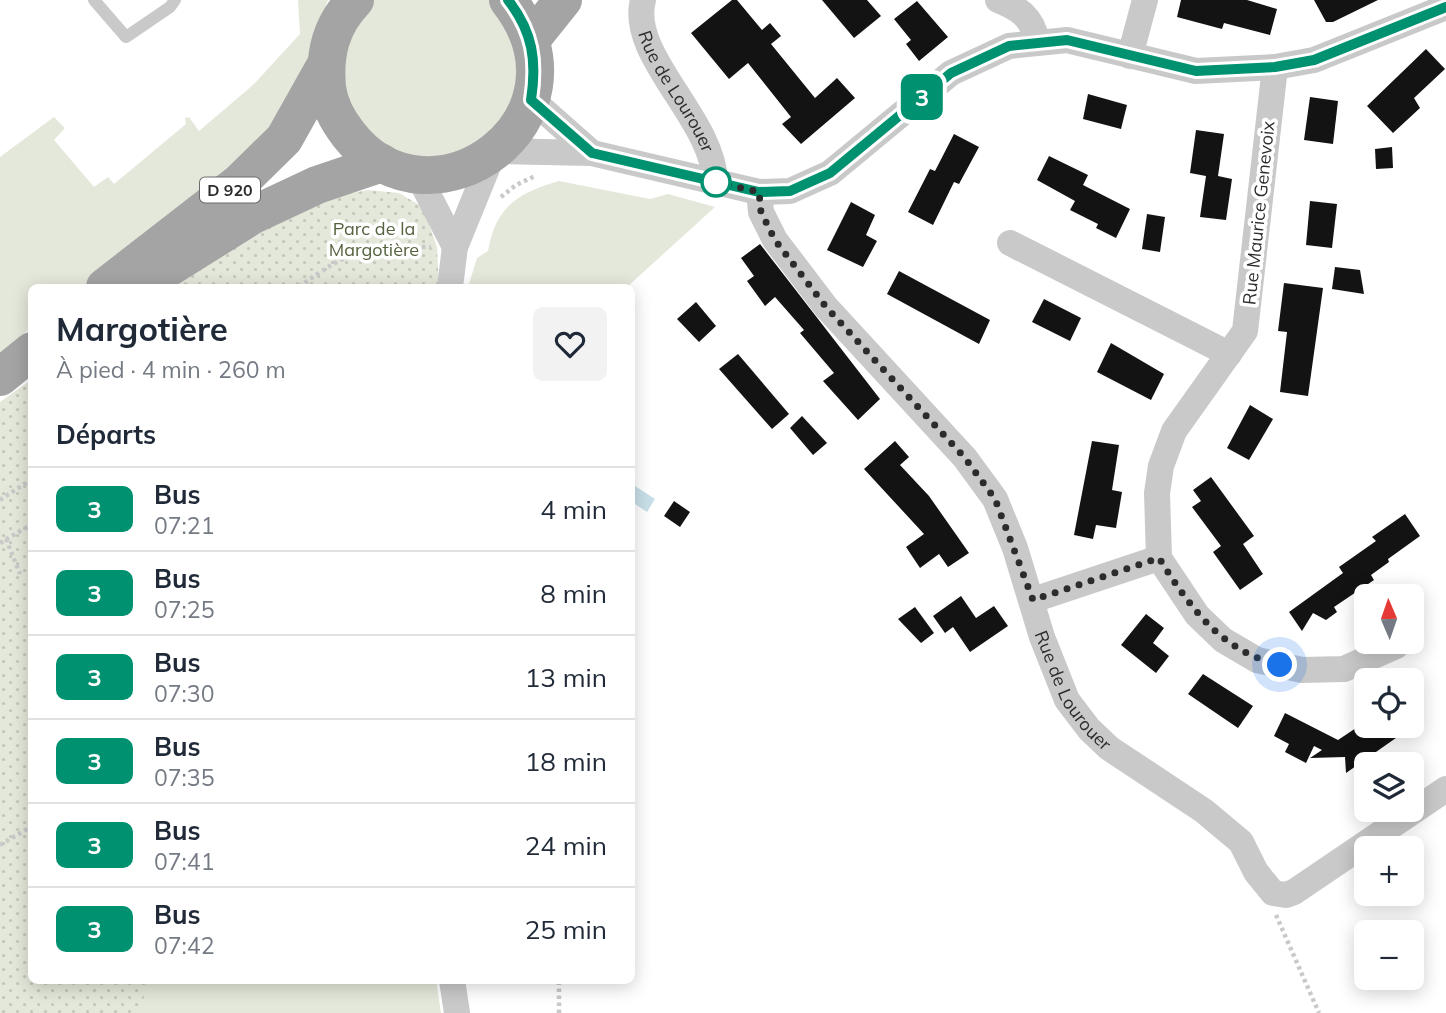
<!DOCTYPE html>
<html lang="fr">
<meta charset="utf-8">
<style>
:root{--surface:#fff;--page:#f2f2f3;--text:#1f2937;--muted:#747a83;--line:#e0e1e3}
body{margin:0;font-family:Mulish,sans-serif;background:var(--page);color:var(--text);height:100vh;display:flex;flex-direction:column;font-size:26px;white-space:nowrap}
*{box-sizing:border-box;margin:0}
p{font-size:23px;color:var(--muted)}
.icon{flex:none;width:38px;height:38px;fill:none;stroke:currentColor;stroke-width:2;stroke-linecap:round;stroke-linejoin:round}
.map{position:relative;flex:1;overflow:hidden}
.sheet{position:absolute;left:28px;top:284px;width:607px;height:700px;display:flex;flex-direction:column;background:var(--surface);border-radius:10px;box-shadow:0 4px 18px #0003}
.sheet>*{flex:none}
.badge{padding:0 14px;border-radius:10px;font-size:24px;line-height:46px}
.needle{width:46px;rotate:358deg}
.controls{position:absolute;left:1354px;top:584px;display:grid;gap:14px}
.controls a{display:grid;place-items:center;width:70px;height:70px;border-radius:10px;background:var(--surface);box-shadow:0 4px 18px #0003;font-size:35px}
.you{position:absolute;width:35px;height:35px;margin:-18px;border:5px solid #fff;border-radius:50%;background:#1a73e8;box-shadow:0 0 0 10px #1a73e833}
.map>.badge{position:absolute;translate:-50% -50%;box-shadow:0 0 0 4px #fff}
h2{padding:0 28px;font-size:26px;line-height:63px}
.round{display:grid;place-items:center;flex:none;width:74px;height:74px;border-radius:10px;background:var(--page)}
.headline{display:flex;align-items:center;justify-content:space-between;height:119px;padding:0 28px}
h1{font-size:33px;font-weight:700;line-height:52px}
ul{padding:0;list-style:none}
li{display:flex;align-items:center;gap:21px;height:84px;padding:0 28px;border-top:2px solid var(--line)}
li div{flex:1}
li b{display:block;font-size:26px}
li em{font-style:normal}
li .badge{min-width:77px;font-weight:700;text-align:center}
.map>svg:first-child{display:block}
</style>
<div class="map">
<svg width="1446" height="1013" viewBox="0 0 1446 1013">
<defs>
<pattern id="park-dots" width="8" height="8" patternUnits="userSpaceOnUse" patternTransform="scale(1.75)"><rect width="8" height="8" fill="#e4e8da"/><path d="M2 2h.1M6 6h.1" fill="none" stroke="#c4c7bb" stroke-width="1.8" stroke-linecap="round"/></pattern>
</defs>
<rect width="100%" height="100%" fill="#fff"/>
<g fill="#e4e8da">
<path d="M298,0H328L284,128L82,287H32L31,327L0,355V157L54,117L65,128L54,140L94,187L108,177L114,184L186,124L185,118L189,117L199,131L253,85L300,34Z"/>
<path d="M355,0H508L531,40L498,151L382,163L325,66Z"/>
<path d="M559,181L650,199L668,194L715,207L627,287H468L477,258L488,251C496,206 518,193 559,181Z"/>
<path d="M32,980H436L441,1013H0Z"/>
</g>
<g fill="url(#park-dots)">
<path d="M368,190L399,193L423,207L437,247L439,287H168C234,242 287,203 368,190Z"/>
<path d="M31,380L32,980H154L135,1013H0V402Z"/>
</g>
<path fill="#c8dfe7" d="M632,484L655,499L647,512L632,502Z"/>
<g fill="#131313">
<path d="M732,0H737L762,30L770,23L781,36L771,44L815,98L837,78L855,98L801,144L782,124L791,117L748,63L729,79L691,33Z"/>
<path d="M822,0H867L881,16L854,38Z"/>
<path d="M1181,0H1247L1277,9L1270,35L1224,23L1222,29L1177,17Z"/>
<path d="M1314,0H1378L1333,22H1326Z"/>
<path d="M917,1L948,37L919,61L906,44L911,40L894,19Z"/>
<path d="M1426,49L1445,69L1414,98L1420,108L1393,133L1367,106Z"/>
<path d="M1088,94L1127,105L1121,129L1083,119Z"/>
<path d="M1310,97L1338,101L1333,144L1304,140Z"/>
<path d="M1196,130L1224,134L1218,176L1232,179L1226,220L1200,217L1206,176L1190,173Z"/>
<path d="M954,134L979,147L959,184L954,182L933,225L908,212L930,169L935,171Z"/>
<path d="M1392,147L1393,168L1376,169L1375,149Z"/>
<path d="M1049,156L1088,175L1083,185L1130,209L1116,238L1096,228L1098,224L1070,210L1075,201L1037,180Z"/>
<path d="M1310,201L1337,204L1332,248L1306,245Z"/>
<path d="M851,202L875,215L866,235L877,241L863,267L827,250Z"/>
<path d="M1147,214L1165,217L1160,252L1142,249Z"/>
<path d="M760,244L880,399L858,420L823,381L834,373L800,333L804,330L775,297L765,306L747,281L754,276L741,258Z"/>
<path d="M1335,267L1360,270L1364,294L1332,289Z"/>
<path d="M899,271L990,320L979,344L887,294Z"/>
<path d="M1284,283L1323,288L1308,396L1280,392L1287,332L1278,331Z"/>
<path d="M1044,299L1081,318L1070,341L1032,322Z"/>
<path d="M696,302L716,326L699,342L677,319Z"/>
<path d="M1111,343L1164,374L1151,400L1097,372Z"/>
<path d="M738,354L789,414L772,429L719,369Z"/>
<path d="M1250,405L1273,419L1249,460L1227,448Z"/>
<path d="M802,416L827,443L813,455L790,428Z"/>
<path d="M895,441L909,457L900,465L929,496L969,553L948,567L939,554L920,568L906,547L924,534L864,469Z"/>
<path d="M1092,441L1119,445L1112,490L1122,492L1116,528L1096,525L1093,539L1074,535Z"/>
<path d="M1211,477L1254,536L1243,544L1263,574L1240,590L1213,552L1221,546L1192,507L1201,501L1193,490Z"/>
<path d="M674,501L690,512L680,527L664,516Z"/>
<path d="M1405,514L1420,536L1388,559L1389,562L1371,575L1374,580L1334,607L1337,612L1326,620L1313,613L1302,631L1289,612L1343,573L1339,567L1376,541L1372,537Z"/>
<path d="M961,596L976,618L994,606L1008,626L970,652L953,627L945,633L933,616Z"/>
<path d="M915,607L934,633L921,643L898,619Z"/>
<path d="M1146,614L1164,628L1153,643L1169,656L1156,673L1121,645Z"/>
<path d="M1203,674L1253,706L1238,728L1188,694Z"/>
<path d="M1285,713L1338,740L1359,726H1413L1346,773L1345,757L1310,758L1322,750L1314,746L1306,763L1285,752L1289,744L1274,736Z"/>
</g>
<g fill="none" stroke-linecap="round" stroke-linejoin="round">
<g stroke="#c9c9c9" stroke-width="4.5" stroke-dasharray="3.5 3.5" stroke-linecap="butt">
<path d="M501,197L516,185L535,176"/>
<path d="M299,287C352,248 366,247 431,247"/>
<path d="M0,500L32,479"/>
<path d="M6,539L20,574"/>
<path d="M0,543L32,524"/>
<path d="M0,845L32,826"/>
<path d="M1276,915L1319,1013"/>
<path d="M559,1013V980"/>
</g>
<path stroke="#c9c9c9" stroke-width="12" d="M94,0L126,37L170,7L175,0"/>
<g stroke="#c9c9c9" stroke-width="26">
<path id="s1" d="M643,0C628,56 714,119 715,182"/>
<path d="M998,0C1020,9 1032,17 1037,41"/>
<path d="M1130,56L1145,0"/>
<path d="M1275,67L1245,331L1174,431L1161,466L1157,493L1159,558L1197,615L1223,640L1257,660L1302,670L1344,669L1396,646"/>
<path d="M532,100L592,153"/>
<path d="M498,151L592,153L759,192L790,191L830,173L951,73L1009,46L1067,40L1196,71L1275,67L1314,60L1446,7"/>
<path d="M418,175L455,247"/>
<path id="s2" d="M759,192L761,212L775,240L826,307L965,458L995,499L1015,548L1042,637L1067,700L1089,729L1109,748L1204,811L1241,842L1256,872L1273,893L1286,895L1294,892L1446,789"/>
<path d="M1010,243L1229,354"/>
<path d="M450,287L455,247L492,156"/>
<path d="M1033,600L1159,558"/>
<path d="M452,980L457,1013"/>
</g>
<g stroke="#a4a4a4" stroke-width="38">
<path d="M355,0C331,25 324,53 327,87C329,105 338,121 349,135C431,240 601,119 508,0"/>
<path d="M531,40L563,0"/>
<path d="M105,287L239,183L284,139L325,66"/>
<path d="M138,287L253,215L317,185L382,163"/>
<path d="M0,377L32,351"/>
</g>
</g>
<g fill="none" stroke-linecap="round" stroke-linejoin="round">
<defs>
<path id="line" d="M508,0C533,32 537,61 531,100L592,153L759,192L790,191L830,173L951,73L1009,46L1067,40L1196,71L1275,67L1314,60L1446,7"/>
</defs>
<use href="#line" stroke="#fff" stroke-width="16"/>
<use href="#line" stroke="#009270" stroke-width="10"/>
<path stroke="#2c2c2c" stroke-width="7" stroke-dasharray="0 12.6" d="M716,182L759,192L761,212L775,240L826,307L965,458L995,499L1033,600L1159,558C1190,607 1220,651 1280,665"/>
</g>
<circle fill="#fff" stroke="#009270" stroke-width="3.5" cx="716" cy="182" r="14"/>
<g text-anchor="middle" stroke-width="7" stroke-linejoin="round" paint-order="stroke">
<rect fill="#fff" stroke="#6b6b6b" stroke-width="2" x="200" y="177.5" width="60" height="25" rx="5"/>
<g font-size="16" font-weight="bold" fill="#2c2c2c">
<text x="230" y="196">D 920</text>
</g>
<g font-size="18" fill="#2c2c2c" stroke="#fff">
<text dy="6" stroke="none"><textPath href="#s1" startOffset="100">Rue de Lourouer</textPath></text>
<text transform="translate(1259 213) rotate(-84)" y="6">Rue Maurice Genevoix</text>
<text dy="6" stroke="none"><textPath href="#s2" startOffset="600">Rue de Lourouer</textPath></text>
</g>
<g font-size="18" fill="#54633e" stroke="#fff">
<text x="374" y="235">Parc de la<tspan x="374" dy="21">Margotière</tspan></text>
</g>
</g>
</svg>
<div class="controls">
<a><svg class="needle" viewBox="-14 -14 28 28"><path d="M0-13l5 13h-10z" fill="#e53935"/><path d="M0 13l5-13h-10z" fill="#747a83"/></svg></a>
<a><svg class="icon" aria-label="locate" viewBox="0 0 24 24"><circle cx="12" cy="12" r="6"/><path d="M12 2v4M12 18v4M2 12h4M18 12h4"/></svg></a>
<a><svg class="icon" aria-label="layers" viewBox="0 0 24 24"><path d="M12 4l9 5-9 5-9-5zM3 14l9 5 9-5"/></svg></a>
<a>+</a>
<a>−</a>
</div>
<div class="you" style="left:1280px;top:665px"></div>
<b class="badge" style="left:922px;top:97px;background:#009270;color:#fff">3</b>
<section class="sheet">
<div class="headline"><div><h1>Margotière</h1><p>À pied · 4 min · 260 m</p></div><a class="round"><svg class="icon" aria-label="heart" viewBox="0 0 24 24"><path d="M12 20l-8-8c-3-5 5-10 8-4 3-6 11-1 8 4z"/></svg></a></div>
<h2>Départs</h2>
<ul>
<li><span class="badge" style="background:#009270;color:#fff">3</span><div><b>Bus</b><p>07:21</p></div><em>4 min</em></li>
<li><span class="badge" style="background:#009270;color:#fff">3</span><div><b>Bus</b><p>07:25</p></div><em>8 min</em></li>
<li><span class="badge" style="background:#009270;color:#fff">3</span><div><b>Bus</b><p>07:30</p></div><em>13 min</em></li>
<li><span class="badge" style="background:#009270;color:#fff">3</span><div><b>Bus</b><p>07:35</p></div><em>18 min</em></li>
<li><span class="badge" style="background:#009270;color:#fff">3</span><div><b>Bus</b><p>07:41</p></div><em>24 min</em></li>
<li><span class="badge" style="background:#009270;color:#fff">3</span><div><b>Bus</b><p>07:42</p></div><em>25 min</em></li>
</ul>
</section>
</div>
